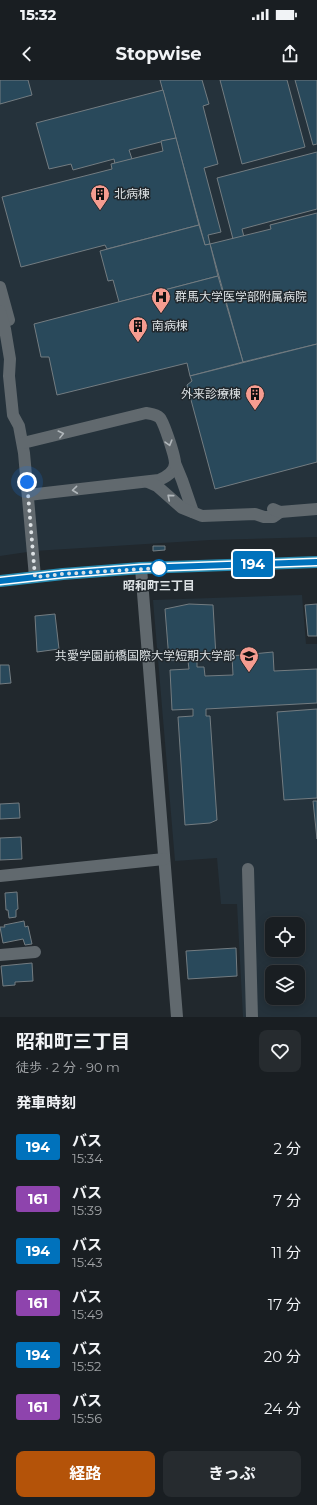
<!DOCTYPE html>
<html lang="ja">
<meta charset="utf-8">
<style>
:root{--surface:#191e22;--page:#262b2f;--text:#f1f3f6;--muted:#9fa2a5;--line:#373c40;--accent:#b45309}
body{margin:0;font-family:Montserrat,"Noto Sans JP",sans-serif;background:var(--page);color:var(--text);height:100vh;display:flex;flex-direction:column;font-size:15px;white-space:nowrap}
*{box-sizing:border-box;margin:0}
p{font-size:13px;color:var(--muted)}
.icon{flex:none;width:22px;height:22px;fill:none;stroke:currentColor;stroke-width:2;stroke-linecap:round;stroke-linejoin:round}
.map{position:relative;height:937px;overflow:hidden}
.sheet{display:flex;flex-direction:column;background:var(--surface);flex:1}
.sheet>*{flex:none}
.badge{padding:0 8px;border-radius:3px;font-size:14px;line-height:26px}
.controls{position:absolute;left:265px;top:837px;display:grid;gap:8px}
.controls a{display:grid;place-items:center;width:40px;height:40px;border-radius:8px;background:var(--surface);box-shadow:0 2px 10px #0003,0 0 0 1px var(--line);font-size:20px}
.you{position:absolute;width:20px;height:20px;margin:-10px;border:3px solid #fff;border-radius:50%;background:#1a73e8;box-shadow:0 0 0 6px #1a73e833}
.map>.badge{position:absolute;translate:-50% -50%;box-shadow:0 0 0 2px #fff}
h2{padding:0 16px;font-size:15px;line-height:36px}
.round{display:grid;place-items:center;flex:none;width:42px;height:42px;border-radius:8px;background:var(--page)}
.head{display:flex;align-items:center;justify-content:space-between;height:68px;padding:0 16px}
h1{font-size:19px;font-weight:700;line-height:30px}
.button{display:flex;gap:8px;margin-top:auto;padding:8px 16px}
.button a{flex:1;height:46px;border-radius:8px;background:var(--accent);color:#fff;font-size:16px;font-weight:700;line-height:46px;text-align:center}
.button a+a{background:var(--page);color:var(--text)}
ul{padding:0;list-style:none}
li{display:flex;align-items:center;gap:12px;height:52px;padding:0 16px}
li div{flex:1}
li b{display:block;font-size:15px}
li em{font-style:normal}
li .badge{min-width:44px;font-weight:700;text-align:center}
.status{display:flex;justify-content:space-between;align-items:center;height:28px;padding:0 20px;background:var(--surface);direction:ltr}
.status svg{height:11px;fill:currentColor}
header{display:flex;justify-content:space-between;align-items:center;height:52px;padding:0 16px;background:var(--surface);font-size:18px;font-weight:700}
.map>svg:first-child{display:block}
</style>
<div class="status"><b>15:32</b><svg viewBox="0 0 49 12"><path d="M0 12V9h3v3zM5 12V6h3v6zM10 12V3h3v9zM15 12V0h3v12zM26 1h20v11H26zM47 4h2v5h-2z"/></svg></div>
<header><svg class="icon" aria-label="back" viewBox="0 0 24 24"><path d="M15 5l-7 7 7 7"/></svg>Stopwise<svg class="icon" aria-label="share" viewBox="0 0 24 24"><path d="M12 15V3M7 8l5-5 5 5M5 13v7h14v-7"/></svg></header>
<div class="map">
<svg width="317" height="937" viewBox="0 0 317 937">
<rect width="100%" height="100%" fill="#21282d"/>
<g fill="#25323b" fill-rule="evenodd">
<path d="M0,0H317V457L210,460L34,471L0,476Z"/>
<path d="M302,515L306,564H317V937H243L237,824H221L217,778L175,781L153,520ZM272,844H298V870H272ZM272,892H298V918H272Z"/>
</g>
<g fill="#29495b" stroke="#737c81">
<path d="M0,0H28L32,15L0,24Z"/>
<path d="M160,0H202L209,24L203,26L218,84L204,88L221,152L208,155L210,164L205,165Z"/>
<path d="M220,0H287L305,67L242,84Z"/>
<path d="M295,0H317V64L313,65Z"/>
<path d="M163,10L176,58L129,70L132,79L115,84L114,79L73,90L71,84L49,89L36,43Z"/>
<path d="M176,58L199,145L107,169L105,165L21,187L2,117L112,89L111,84L163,71L161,61Z"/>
<path d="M317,72V129L242,149L244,157L233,159L217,98Z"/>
<path d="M317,133V264L243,282L210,164L271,149L270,145Z"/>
<path d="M199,145L205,165L210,164L218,196L119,222L113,200L108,201L100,171Z"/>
<path d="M218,196L243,282L190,296L187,283L57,315L49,277H41L34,244Z"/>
<path d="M317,264V382L215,409L187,305L192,301L190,296Z"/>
<path d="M153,466H165V470L153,471Z"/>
<path d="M189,524L213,525L216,577L197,580V587H204L205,596L233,595L232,576L273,572L274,591L317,589V623L206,629V636H210L217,740L210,743L185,745L178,637L193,636V629L172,630L170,590L189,589L188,581L169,580L165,529Z"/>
<path d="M317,524V556H308L305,525Z"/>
<path d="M55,534L59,569L37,572L35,536Z"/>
<path d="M0,585H9L11,603L0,604Z"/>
<path d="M317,629V718L284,720L277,632Z"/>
<path d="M313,721H317V759Z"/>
<path d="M19,723L20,738L0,739V724Z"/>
<path d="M21,757L22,779L0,780V758Z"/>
<path d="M17,812L18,829L16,830V837L9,838L8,830H6L5,813Z"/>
<path d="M24,841L25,847L28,846L32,864L25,865L23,859L3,863L0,847H5L4,845Z"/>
<path d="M236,868L237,896L188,899L186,871Z"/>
<path d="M32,883L33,901L15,902V905L3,906L1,886Z"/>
</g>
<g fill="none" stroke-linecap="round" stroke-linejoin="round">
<g stroke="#61696e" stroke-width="12">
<path d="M0,207L9,240"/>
<path d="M0,231L5,249L10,279L9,296L13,335L19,346L24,373L35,497"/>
<path d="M23,363L146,333C151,334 156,334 160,338C164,343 175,376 175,383C175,392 166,397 159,400L28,415"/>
<path d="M175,383L182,400L193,432"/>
<path d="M148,402L157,406L182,428L202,436L255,434L264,437H273L280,432"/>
<path d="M273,429L280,432L317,429"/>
<path d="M141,488L177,937"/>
<path d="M248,789L252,937"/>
<path d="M0,796L164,779"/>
<path d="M0,875L35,872"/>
</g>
<path stroke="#288bb1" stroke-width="12" d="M0,501L63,494L141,488L317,482"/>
</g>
<defs><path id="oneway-chevron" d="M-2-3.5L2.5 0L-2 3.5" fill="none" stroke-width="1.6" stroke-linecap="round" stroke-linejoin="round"/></defs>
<g stroke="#b1b7bb">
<use href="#oneway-chevron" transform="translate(61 354) rotate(-14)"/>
<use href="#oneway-chevron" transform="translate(169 363) rotate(74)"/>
<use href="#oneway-chevron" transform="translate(75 410) rotate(174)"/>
<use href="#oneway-chevron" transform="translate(170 417) rotate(-139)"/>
</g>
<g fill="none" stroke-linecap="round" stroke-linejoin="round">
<defs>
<path id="line" d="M0,501L63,494L141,488L317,482"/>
</defs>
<use href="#line" stroke="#fff" stroke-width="9"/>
<use href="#line" stroke="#0072bc" stroke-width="6"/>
<path stroke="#dce1e4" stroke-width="4" stroke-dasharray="0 7.2" d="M27,402L35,497L63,494L159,488"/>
</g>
<defs>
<symbol id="building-pin" viewBox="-11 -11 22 30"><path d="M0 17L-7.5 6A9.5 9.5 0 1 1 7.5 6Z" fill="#f59c90" stroke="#21282d"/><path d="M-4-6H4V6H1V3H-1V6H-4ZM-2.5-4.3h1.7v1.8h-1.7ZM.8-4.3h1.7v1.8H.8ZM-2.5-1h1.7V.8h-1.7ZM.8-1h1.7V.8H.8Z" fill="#111"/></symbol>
<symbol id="hospital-pin" viewBox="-11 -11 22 30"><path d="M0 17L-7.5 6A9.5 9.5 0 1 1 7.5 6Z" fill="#f59c90" stroke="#21282d"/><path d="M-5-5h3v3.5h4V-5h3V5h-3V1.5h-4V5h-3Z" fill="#111"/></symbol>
<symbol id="university-pin" viewBox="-11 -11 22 30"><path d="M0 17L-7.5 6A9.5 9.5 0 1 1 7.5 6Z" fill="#f59c90" stroke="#21282d"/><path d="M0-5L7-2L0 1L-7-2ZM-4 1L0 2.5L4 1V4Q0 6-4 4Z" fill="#111"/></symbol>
</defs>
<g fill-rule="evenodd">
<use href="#building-pin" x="89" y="103" width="22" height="30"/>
<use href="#hospital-pin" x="150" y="206" width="22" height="30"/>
<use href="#building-pin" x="127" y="235" width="22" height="30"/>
<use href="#building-pin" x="244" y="303" width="22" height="30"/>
<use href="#university-pin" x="238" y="565" width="22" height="30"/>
</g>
<circle fill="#fff" stroke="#0072bc" stroke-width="2" cx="159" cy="488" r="8"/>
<g text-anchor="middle" stroke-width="3" stroke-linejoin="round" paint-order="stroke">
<g font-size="12" fill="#dce1e4" stroke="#21282d" text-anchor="start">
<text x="114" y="118">北病棟</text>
<text x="175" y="221">群馬大学医学部附属病院</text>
<text x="152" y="250">南病棟</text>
<text x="241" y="318" text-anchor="end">外来診療棟</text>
<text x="235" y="580" text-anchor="end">共愛学園前橋国際大学短期大学部</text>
</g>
<g font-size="12" font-weight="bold" fill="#dce1e4" stroke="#21282d">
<text x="159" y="510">昭和町三丁目</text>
</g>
</g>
</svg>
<div class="controls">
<a><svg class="icon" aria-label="locate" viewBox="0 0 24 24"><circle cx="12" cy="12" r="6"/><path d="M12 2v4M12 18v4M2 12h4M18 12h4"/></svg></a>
<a><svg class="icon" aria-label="layers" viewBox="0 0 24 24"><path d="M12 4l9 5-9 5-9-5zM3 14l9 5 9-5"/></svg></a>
</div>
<div class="you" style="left:27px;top:402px"></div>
<b class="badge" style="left:253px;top:484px;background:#0072bc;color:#fff">194</b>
</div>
<section class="sheet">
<div class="head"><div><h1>昭和町三丁目</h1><p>徒歩 · 2 分 · 90 m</p></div><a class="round"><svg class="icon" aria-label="heart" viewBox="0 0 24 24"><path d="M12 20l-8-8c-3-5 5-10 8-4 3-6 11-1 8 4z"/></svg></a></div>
<h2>発車時刻</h2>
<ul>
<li><span class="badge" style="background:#0072bc;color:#fff">194</span><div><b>バス</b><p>15:34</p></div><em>2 分</em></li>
<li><span class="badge" style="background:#8e44ad;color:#fff">161</span><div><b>バス</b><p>15:39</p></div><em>7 分</em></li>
<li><span class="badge" style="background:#0072bc;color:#fff">194</span><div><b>バス</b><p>15:43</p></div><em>11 分</em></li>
<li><span class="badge" style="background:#8e44ad;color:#fff">161</span><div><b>バス</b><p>15:49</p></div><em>17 分</em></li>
<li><span class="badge" style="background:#0072bc;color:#fff">194</span><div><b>バス</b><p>15:52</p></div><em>20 分</em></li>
<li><span class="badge" style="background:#8e44ad;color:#fff">161</span><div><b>バス</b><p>15:56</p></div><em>24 分</em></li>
</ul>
<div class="button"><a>経路</a><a>きっぷ</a></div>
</section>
